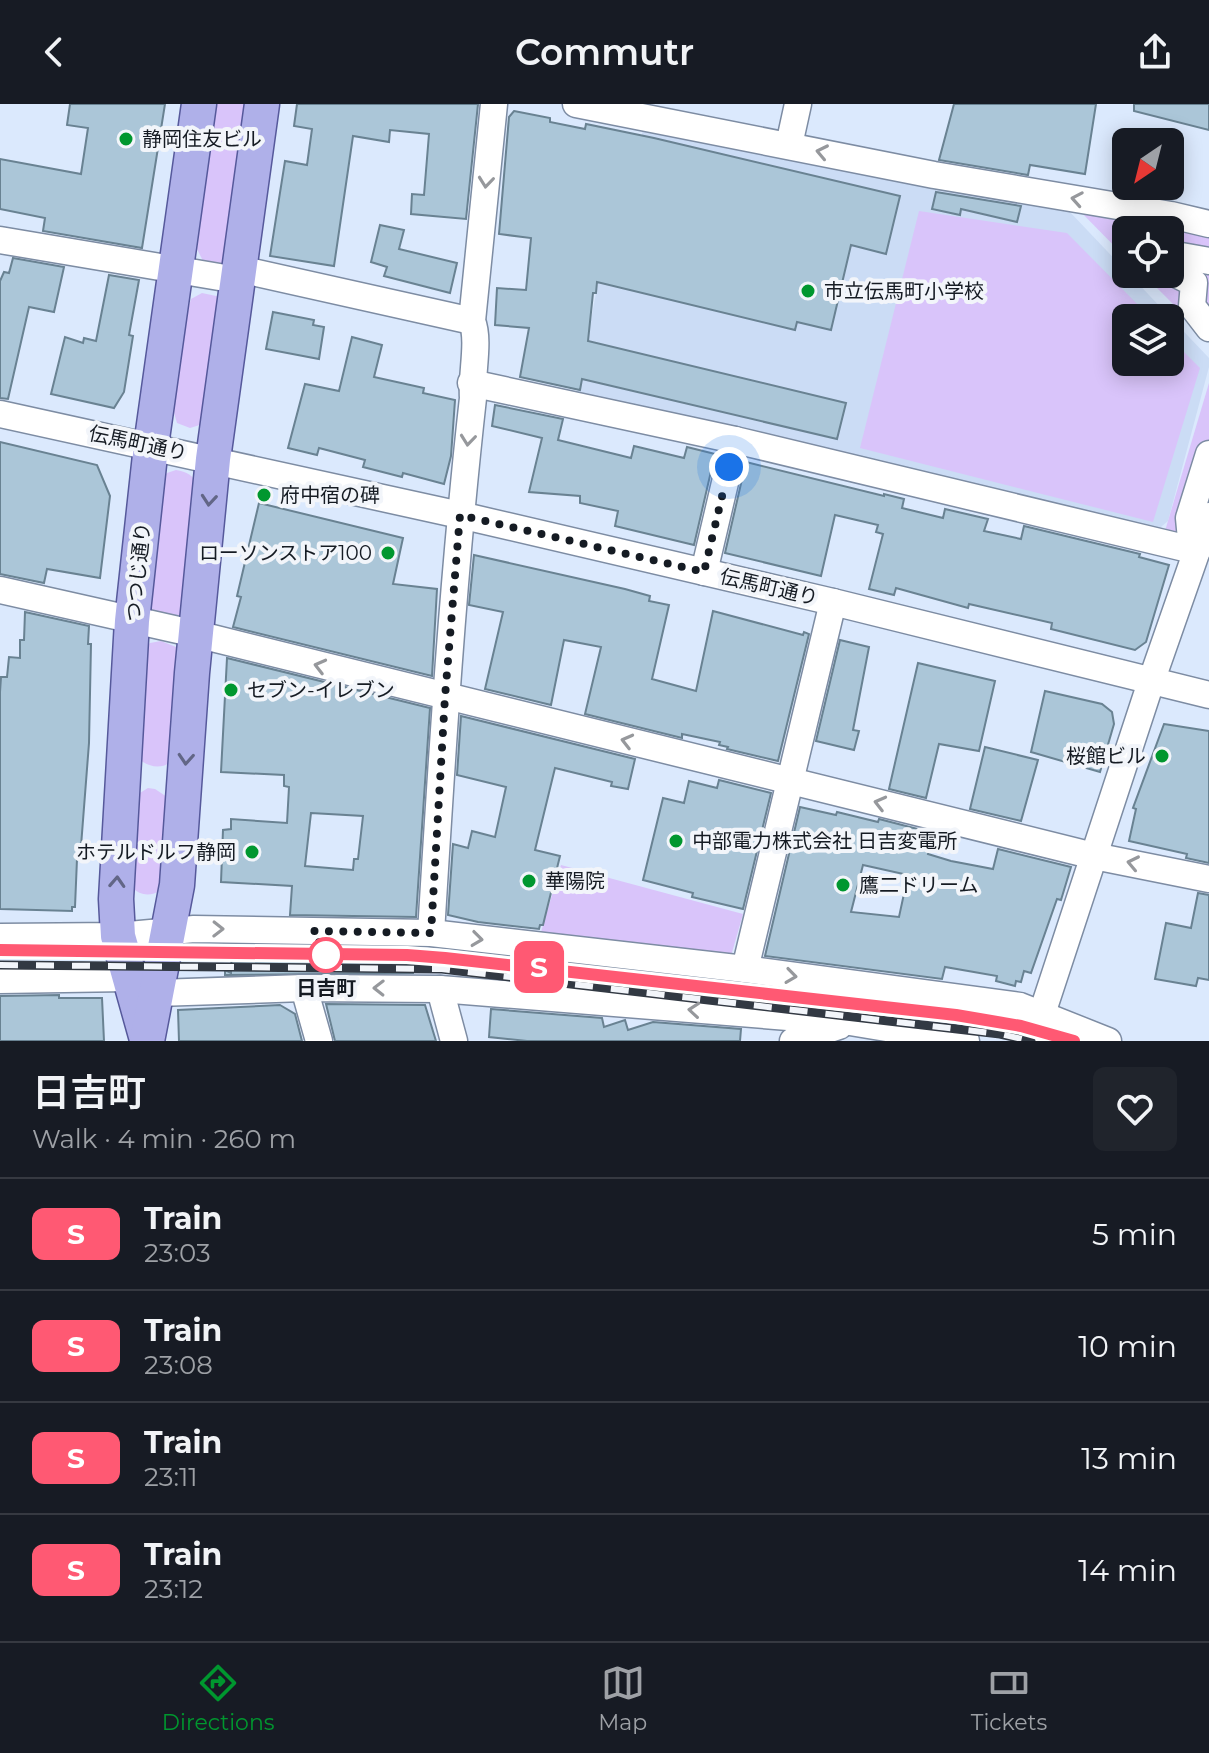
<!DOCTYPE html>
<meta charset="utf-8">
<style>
:root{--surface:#171b24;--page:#20242c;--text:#f1f3f6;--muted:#9ea1a6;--line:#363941;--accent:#00972f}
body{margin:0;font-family:Montserrat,"Noto Sans JP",sans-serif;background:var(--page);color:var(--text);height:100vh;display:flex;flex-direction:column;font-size:30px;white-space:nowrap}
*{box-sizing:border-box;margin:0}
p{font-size:26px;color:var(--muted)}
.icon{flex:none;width:44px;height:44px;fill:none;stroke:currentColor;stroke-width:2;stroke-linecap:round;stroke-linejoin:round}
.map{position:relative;height:937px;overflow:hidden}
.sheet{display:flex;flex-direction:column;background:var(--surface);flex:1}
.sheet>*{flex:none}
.badge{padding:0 16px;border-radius:12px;font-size:28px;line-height:52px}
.needle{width:52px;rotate:215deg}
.tools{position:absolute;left:1112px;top:24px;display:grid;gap:16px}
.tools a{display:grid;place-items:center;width:72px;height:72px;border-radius:12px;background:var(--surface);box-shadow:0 4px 20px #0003;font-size:40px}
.you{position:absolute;width:40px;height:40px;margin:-20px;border:6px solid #fff;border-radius:50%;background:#1a73e8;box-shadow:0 0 0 12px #1a73e833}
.map>.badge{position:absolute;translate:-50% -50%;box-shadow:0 0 0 4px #fff}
.round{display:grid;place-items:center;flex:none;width:84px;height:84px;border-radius:12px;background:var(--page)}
.head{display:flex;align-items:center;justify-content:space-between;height:136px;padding:0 32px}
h1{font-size:38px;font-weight:600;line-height:60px}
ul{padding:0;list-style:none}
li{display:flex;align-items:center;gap:24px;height:112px;padding:0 32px;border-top:2px solid var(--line)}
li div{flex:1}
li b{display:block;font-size:30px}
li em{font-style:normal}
li .badge{min-width:88px;font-weight:700;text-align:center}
header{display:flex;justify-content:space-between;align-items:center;height:104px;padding:0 32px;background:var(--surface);font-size:36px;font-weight:600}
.tab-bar{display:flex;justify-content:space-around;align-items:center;height:112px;border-top:2px solid var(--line);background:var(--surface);font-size:22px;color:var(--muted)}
.tab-bar a{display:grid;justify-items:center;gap:4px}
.tab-bar .current{color:var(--accent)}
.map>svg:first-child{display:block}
</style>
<header><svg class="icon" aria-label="back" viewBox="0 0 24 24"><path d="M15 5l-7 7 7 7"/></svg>Commutr<svg class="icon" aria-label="share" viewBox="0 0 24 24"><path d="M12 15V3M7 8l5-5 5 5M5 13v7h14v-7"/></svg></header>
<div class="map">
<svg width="1209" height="937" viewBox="0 0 1209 937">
<rect width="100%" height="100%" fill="#dbe9fd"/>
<path fill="#cbdcf5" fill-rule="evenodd" d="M643,24L1069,107L1126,167V170H1129L1209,254V263L1168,417L1155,428L577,289L618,74L634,77ZM1126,214H1170V258H1126Z"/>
<g fill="#d9c4fa">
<path d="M216,0H249L225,159L220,161L203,157L197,145Z"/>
<path d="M1077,104L1209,126V236L1143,170H1170V126H1126V154Z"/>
<path d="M919,107L1067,129L1151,214H1126V258H1170V234L1200,264L1153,418L860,344Z"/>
<path d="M202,189L221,193L203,320L190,324L177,319L172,302L189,202L191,195Z"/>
<path d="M1209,279V387L1192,435L1165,427Z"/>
<path d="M176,366C187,368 193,371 198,381L182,509L175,516L149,506L161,376L167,369Z"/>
<path d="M161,537L176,543L180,552L170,659C159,665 150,663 140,656L145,544L150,539Z"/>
<path d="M148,684L155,685L167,693L161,786C150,793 141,792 131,783L135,692Z"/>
<path d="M561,761L743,810L731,852L541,828Z"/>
</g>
<g fill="#abc6d8" stroke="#698292" stroke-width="2" fill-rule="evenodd">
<path d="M70,0H165L142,144L43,127L45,114L0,105V55L81,70L88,24L67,21Z"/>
<path d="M297,0H478L466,115L411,110L412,90L424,91L429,30L390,26L389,38L353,32L334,162L270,152L285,57L307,61L312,25L294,22Z"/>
<path d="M954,0H1096L1085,70L1030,61L1028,71L939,56Z"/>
<path d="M1134,0H1209V26L1134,7Z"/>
<path d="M514,7L550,14V18L585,25L586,20L654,34L900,92L886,150L851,141L831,226L797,218L795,226L597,178L596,189H593L588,237L846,299L837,335L582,275L580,286L520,273L529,224L495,221L497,184L526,186L531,134L499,130L509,13Z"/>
<path d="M936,88L1021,102L1017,118L961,105L960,111L932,105Z"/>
<path d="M380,121L404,126L399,145L457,159L450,189L384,172L387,163L371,158Z"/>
<path d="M13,154L64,163L54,208L29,203L8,295L0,294V177L4,168L9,169Z"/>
<path d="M109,171L139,176L129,231L133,232L124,288L114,304L51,290L65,233L83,239L84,234L96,237Z"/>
<path d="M273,208L314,216L313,221L324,223L319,255L266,245Z"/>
<path d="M352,233L382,241L374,273L424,284L423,289L455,296L451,352L444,380L403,369L402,373L363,363L365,356L319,344L317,351L288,344L305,280L339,287Z"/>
<path d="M495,301L563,315L558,336L631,354L634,342L684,354L687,343L715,350L694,441L615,422L618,407L580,399V392L529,388L542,334L492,322Z"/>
<path d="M0,338L97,361L110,392L100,474L47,465L44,479L0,470Z"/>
<path d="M746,358L884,392V390L904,395L902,404L943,414L945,405L988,415L984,427L1021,435L1024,422L1140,450L1139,453L1169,461L1146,538L1135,546L1051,525L1052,519L969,500L968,504L896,484L894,491L869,485L883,430L876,428L878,421L835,411L821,472L725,449Z"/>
<path d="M259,399L403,434L393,480L437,485L432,572L233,523L241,493L237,492Z"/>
<path d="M474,451L625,485L650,492L649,497L669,501L652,575L696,587L713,507L803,531L804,528L809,530L778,657L727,645L728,643L719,641L720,638L682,630V634L585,610L601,543L564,536L551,601L485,585L503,508L469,501Z"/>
<path d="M25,508L89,522L88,540H91L89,639L80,755H77L75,803H72V807L0,805V588L1,573H7L9,553L20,554V536H24Z"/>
<path d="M840,536L869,543L853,626L859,627L854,646L816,637Z"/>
<path d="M227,554L430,604L416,813L290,811L292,782L221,778L223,726L231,725V715L287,719L289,683L284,682V671L221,668ZM311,709L363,712L358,755H354L353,766L305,762Z"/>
<path d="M918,559L995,577L979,647L939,640L926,694L889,685Z"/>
<path d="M1045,587L1102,600L1112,608L1114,620L1100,668L1031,648Z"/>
<path d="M461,612L635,655L628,685L611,682L612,678L555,664L535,746L560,752L543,821H540L539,825L478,818L448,811L453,740L468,744L472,727L495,733L506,683L457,671Z"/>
<path d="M1164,620L1209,627V759L1186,754L1187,750L1129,737L1136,705L1133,704Z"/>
<path d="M985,643L1038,656L1021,717L970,705Z"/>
<path d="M719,676L771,689L743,805L692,793L693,789L643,776L663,694L684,699L689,677L717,684Z"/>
<path d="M800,703L836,711L837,708L878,718L879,715L933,729L928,750L951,757L993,765L998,745L1071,763L1061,796L1057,795L1031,869L1024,867L1021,878L1016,877L1015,882L996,877L997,872L945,863L942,875L765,852ZM863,761L908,771L899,813L851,808Z"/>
<path d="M1198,789L1209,791V876L1198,874L1196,882L1155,875L1166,819L1191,824Z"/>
<path d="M232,842L414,845L413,869L225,871V866L231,869Z"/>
<path d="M59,891V894H102L104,937H0V892Z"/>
<path d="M326,900L425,901L436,937H335Z"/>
<path d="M280,901L295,910L302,937H179L178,906Z"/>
<path d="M491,905L602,914L604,923L625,916L628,926L653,918L741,925L740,937H527L489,933Z"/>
</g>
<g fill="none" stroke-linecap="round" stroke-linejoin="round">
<defs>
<g id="minor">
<path d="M576,0L934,71L1171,111L1209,120"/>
<path d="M789,41L798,0"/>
<path d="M0,136L237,176"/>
<path d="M1170,150L1209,157"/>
<path d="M239,165L472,217"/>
<path d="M1170,167L1194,179L1192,202L1209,224"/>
<path d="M471,279L735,336L1197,447"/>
<path d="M0,310L460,411L833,498L1209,591"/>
<path d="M1192,446L1189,414L1209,350"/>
<path d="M704,468L735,336"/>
<path d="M0,486L196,530L1094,752L1209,775"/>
<path d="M431,829C442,650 453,472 473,294C471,271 480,237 472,217L494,0"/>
<path d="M0,833L118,832L194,825L431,829L745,865L1020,902L1108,937"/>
<path d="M745,865L833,498"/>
<path d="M0,876L128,874"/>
<path d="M304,884L319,937"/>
<path d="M440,885L454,937"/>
<path d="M157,889L304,884L440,885L850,918L966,937"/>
<path d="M793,937L839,922"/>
<path d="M1033,937L1151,578L1209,412"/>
</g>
<g id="major">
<path d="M146,932L118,832L116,795L132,517L151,342L199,0"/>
<path d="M147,937L177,781L192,569L213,355L262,0"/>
</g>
</defs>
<use href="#minor" stroke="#7d8ca3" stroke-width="29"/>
<use href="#major" stroke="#56599b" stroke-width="37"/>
<use href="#minor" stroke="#fff" stroke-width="26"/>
<use href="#major" stroke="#afb0e9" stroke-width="34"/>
<defs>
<g id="rail">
<path d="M0,846L407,851L445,854L956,911L1005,919L1074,937"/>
<path d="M0,861L442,865L1000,930L1031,937"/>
</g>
</defs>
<use href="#rail" stroke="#323943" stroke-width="9"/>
<use href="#rail" stroke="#f2f5fa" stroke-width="6" stroke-dasharray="18" stroke-linecap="butt"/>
</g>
<defs><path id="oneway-chevron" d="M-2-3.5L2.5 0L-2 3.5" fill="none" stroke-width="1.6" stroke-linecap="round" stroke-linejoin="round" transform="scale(2)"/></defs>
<g stroke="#96989c">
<use href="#oneway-chevron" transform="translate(822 48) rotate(-168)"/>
<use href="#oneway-chevron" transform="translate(486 78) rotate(96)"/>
<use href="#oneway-chevron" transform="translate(1077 95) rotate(-170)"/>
<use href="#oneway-chevron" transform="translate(468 336) rotate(96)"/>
<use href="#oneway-chevron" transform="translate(320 562) rotate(-166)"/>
<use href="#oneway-chevron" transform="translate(627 637) rotate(-166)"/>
<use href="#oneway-chevron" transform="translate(880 699) rotate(-166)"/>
<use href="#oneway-chevron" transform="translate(1133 759) rotate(-168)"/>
<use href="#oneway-chevron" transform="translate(218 825) rotate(1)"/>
<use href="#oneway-chevron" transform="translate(477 835) rotate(7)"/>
<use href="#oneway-chevron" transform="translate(791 872) rotate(8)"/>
<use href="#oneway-chevron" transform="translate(379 884) rotate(-179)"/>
<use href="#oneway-chevron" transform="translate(694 906) rotate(-175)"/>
</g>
<g stroke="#626686">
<use href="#oneway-chevron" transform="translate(209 396) rotate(95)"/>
<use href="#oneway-chevron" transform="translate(186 655) rotate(94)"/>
<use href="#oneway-chevron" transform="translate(117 778) rotate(-87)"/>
</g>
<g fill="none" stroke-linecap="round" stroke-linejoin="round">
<defs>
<path id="line" d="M0,846L407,851L445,854L956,911L1021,922L1074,937"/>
</defs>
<use href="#line" stroke="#fff" stroke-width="18"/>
<use href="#line" stroke="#ff5973" stroke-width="12"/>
<path stroke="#151b23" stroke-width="8" stroke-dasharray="0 14.4" d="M326,851L313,827L431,829L445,593L460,411L704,468L729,363"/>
</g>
<g fill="#00972f" stroke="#f2f5fa" stroke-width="3">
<circle cx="126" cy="35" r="8"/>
<circle cx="808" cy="187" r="8"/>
<circle cx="264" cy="391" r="8"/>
<circle cx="388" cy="449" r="8"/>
<circle cx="231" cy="586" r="8"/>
<circle cx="1162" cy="652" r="8"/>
<circle cx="676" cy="737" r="8"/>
<circle cx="252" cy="748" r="8"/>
<circle cx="529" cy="777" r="8"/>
<circle cx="843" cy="781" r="8"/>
</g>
<circle fill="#fff" stroke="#ff5973" stroke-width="4" cx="326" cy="851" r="16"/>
<g text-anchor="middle" stroke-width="8" stroke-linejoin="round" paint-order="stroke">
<g font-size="20" fill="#151b23" stroke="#f2f5fa" text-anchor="start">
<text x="142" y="42">静岡住友ビル</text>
<text x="824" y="194">市立伝馬町小学校</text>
<text x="280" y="398">府中宿の碑</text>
<text x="372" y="456" text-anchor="end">ローソンストア100</text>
<text x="247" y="593">セブン-イレブン</text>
<text x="1146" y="659" text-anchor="end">桜館ビル</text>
<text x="692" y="744">中部電力株式会社 日吉変電所</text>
<text x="236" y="755" text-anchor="end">ホテルドルフ静岡</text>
<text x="545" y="784">華陽院</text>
<text x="859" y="788">鷹二ドリーム</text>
</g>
<g font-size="20" fill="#151b23" stroke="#f2f5fa">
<text transform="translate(138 339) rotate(12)" y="7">伝馬町通り</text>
<text transform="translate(138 468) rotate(-84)" y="7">つつじ通り</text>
<text transform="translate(769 483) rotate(13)" y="7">伝馬町通り</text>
</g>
<g font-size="20" font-weight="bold" fill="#151b23" stroke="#f2f5fa">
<text x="326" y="891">日吉町</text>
</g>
</g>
</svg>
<div class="tools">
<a><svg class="needle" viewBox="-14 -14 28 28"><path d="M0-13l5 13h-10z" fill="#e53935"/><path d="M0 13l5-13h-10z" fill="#9ea1a6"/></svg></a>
<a><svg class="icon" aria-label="locate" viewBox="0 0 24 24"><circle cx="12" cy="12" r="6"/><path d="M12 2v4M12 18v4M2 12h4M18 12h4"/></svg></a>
<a><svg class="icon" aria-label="layers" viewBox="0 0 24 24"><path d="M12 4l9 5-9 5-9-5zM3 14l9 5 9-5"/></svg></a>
</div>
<div class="you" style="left:729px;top:363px"></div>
<b class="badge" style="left:539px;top:863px;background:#ff5973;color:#fff">S</b>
</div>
<section class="sheet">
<div class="head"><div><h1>日吉町</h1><p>Walk · 4 min · 260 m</p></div><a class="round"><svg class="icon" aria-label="heart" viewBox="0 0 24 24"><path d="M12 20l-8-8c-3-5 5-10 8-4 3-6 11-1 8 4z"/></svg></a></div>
<ul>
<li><span class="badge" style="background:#ff5973;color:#fff">S</span><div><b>Train</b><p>23:03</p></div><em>5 min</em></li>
<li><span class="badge" style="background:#ff5973;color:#fff">S</span><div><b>Train</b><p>23:08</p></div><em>10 min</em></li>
<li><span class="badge" style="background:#ff5973;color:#fff">S</span><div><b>Train</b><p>23:11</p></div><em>13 min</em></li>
<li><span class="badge" style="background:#ff5973;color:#fff">S</span><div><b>Train</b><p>23:12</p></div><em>14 min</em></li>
</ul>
</section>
<nav class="tab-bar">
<a class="current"><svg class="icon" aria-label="directions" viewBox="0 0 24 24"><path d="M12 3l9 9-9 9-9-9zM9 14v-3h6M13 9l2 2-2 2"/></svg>Directions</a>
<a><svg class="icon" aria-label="map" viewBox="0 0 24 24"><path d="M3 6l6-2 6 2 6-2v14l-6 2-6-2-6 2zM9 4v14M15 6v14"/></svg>Map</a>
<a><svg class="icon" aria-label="tickets" viewBox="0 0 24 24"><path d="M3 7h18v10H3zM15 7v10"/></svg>Tickets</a>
</nav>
